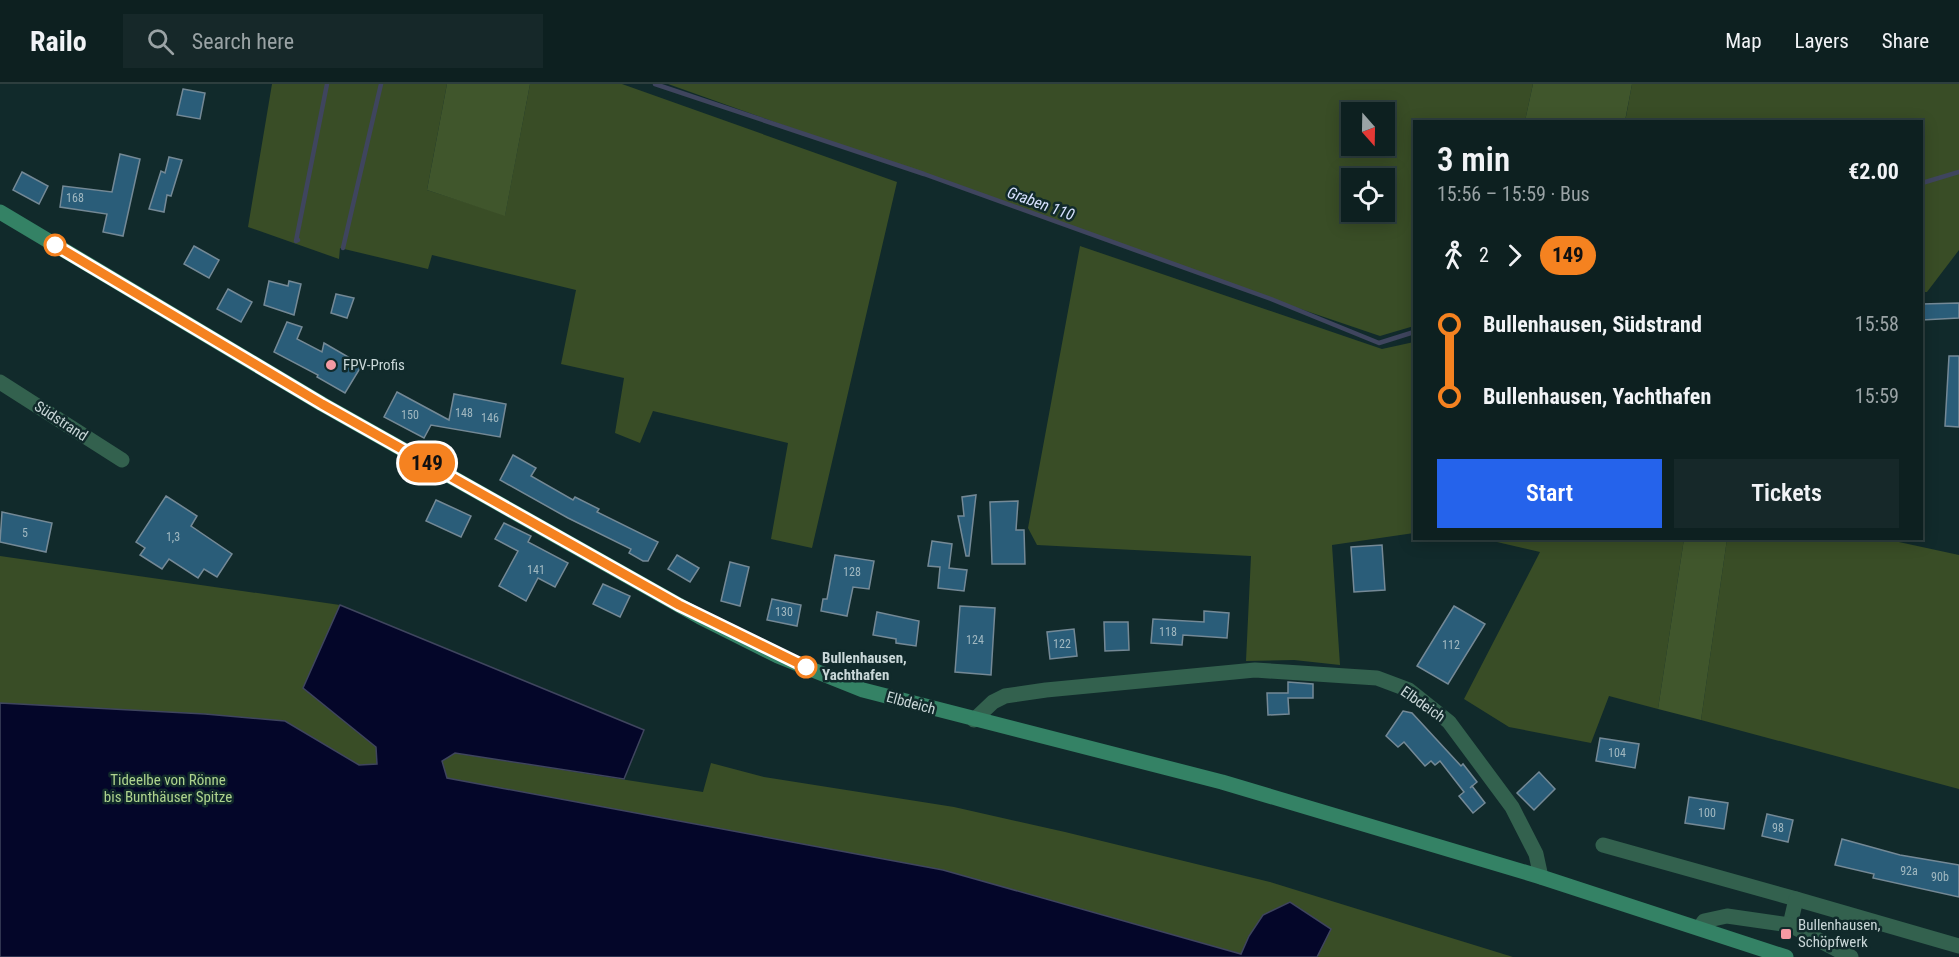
<!DOCTYPE html>
<meta charset="utf-8">
<style>
:root{--surface:#0d2020;--page:#162829;--text:#f1f3f6;--muted:#9aa3a5;--line:#2d3e3e;--accent:#2563eb}
body{margin:0;font-family:"Roboto Condensed",sans-serif;background:var(--page);color:var(--text);height:100vh;display:flex;flex-direction:column;font-size:22px;white-space:nowrap}
*{box-sizing:border-box;margin:0}
p{font-size:20px;color:var(--muted)}
.icon{flex:none;width:33px;height:33px;fill:none;stroke:currentColor;stroke-width:2;stroke-linecap:round;stroke-linejoin:round}
.map{position:relative;flex:1;overflow:hidden}
.panel{position:absolute;left:1413px;top:36px;width:510px;height:420px;display:flex;flex-direction:column;background:var(--surface);border-radius:0px;box-shadow:0 3px 15px #0003,0 0 0 2px var(--line)}
.panel>*{flex:none}
.badge{padding:0 12px;border-radius:20px;font-size:21px;line-height:39px}
.needle{width:39px;rotate:160deg}
.controls{position:absolute;left:1341px;top:18px;display:grid;gap:12px}
.controls a{display:grid;place-items:center;width:54px;height:54px;border-radius:0px;background:var(--surface);box-shadow:0 3px 15px #0003,0 0 0 2px var(--line);font-size:30px}
.map>.badge{position:absolute;translate:-50% -50%;box-shadow:0 0 0 3px #fff}
.legs{display:flex;align-items:center;gap:9px;height:66px;padding:0 24px;font-size:20px}
.legs p{margin-inline-start:auto}
.headline{display:flex;align-items:center;justify-content:space-between;height:102px;padding:0 24px}
h1{font-size:33px;font-weight:600;line-height:45px}
.cta{display:flex;gap:12px;margin-top:auto;padding:12px 24px}
.cta a{flex:1;height:69px;border-radius:0px;background:var(--accent);color:#fff;font-size:24px;font-weight:600;line-height:69px;text-align:center}
.cta a+a{background:var(--page);color:var(--text)}
ul{padding:0 24px;list-style:none}
li{display:flex;align-items:center;gap:21px;height:72px;font-size:22px}
li i{display:grid;place-items:center;width:9px;height:100%;margin:0 8px;background:currentColor}
li i::after{content:'';width:15px;height:15px;margin:-8px;border:4px solid;border-radius:50%;background:var(--surface)}
li p{margin-inline-start:auto}
li:first-child i{background:linear-gradient(#0000 50%,currentColor 0)}
li:last-child i{background:linear-gradient(currentColor 50%,#0000 0)}
header{display:flex;align-items:center;gap:36px;box-sizing:border-box;height:84px;padding:0 30px;background:var(--surface);border-bottom:2px solid var(--line)}
header strong{font-size:28px}
nav{display:flex;gap:33px;margin-inline-start:auto;font-size:21px}
.search{width:420px;height:54px;background:var(--page);display:flex;align-items:center;gap:15px;box-sizing:border-box;padding:0 21px;border-radius:0px;color:var(--muted);font-size:22px}
.map>svg:first-child{display:block}
</style>
<header>
<strong>Railo</strong>
<div class="search"><svg class="icon" aria-label="search" viewBox="0 0 24 24"><circle cx="10" cy="10" r="6"/><path d="M15 15l6 6"/></svg>Search here</div>
<nav><a>Map</a><a>Layers</a><a>Share</a></nav>
</header>
<div class="map">
<svg width="1959" height="873" viewBox="0 0 1959 873">
<rect width="100%" height="100%" fill="#112a2b"/>
<g fill="#394d26" fill-rule="evenodd">
<path d="M272,0H447L427,106L505,131L530,0H622L897,98L812,464L771,455L788,359L653,327L640,359L615,349L624,294L561,280L576,206L432,171L428,185L340,164L339,175L248,143Z"/>
<path d="M668,0H1533L1525,37L1414,38V242L1380,252L1271,215ZM1352,28H1384V62H1352ZM1352,94H1384V128H1352Z"/>
<path d="M1632,0H1959V166L1927,208H1922V38H1625Z"/>
<path d="M1080,162L1382,265L1414,258V449L1332,461L1340,581L1294,576L1246,577L1251,472L1037,461L1028,444Z"/>
<path d="M1484,455H1684L1658,625L1609,612L1591,659L1509,643L1464,615L1540,468Z"/>
<path d="M1727,455H1885L1959,471V705L1701,636Z"/>
<path d="M0,472L340,521L303,604L376,663L446,693L442,677L455,669L703,708L711,679L764,693L954,723L1065,748L1270,798L1513,873H0Z"/>
</g>
<g fill="#40562c">
<path d="M447,0H530L505,132L427,106Z"/>
<path d="M1533,0H1632L1625,37H1525Z"/>
<path d="M1684,455H1727L1701,636L1658,625Z"/>
</g>
<path fill="#040629" stroke="#3f455e" stroke-width="1.5" d="M340,521L644,646L624,695L455,669L442,677L447,694L943,786L1241,870L1249,852L1263,831L1290,818L1331,845L1317,873H0V619L205,630L285,637L359,681L377,680L376,663L303,604Z"/>
<g fill="none" stroke-linecap="round" stroke-linejoin="round">
<g stroke="#3f455e" stroke-width="4.5">
<path d="M655,0L924,90L1271,215L1379,259L1414,248"/>
<path d="M1922,99L1959,88"/>
<path d="M298,156L296,157L327,0"/>
<path d="M343,164L381,0"/>
</g>
</g>
<g fill="#2a5d79" stroke="#748996" stroke-width="1.5">
<path d="M183,5L205,9L200,35L177,31Z"/>
<path d="M120,70L140,75L123,152L103,148L107,130L60,123L63,102L112,108Z"/>
<path d="M169,73L182,76L171,112L167,111L164,128L149,125L161,87L165,89Z"/>
<path d="M22,88L48,102L39,120L13,106Z"/>
<path d="M194,162L219,176L209,194L184,180Z"/>
<path d="M269,197L288,202L289,197L301,200L294,231L264,221Z"/>
<path d="M228,205L252,218L241,238L217,225Z"/>
<path d="M336,210L354,214L347,234L331,229Z"/>
<path d="M1959,219V234L1922,236V220Z"/>
<path d="M287,238L302,243L297,255L322,268L324,259L362,281L345,309L317,293L318,291L274,268Z"/>
<path d="M1949,272H1959V343L1945,342Z"/>
<path d="M397,308L449,336L454,310L506,320L500,353L431,341L424,354L384,333Z"/>
<path d="M513,371L536,384L531,392L573,416L575,413L599,425L597,428L658,458L648,477H643L629,469L631,465L568,434L500,396Z"/>
<path d="M976,411L969,472H966L958,432H964L962,413Z"/>
<path d="M166,412L197,432L191,442L232,470L217,493L204,485L198,494L169,475L162,485L140,471L145,464L136,458Z"/>
<path d="M436,416L471,432L461,453L426,437Z"/>
<path d="M1018,417L1016,446H1024L1025,480H992L990,418Z"/>
<path d="M2,428L52,439L46,468L0,458Z"/>
<path d="M504,439L531,452L528,458L568,479L555,503L538,494L526,517L499,502L518,467L495,455Z"/>
<path d="M932,457L952,460L949,484L967,486L964,507L938,504L940,483L928,482Z"/>
<path d="M1382,461L1385,506L1354,508L1351,463Z"/>
<path d="M677,471L699,484L690,498L668,485Z"/>
<path d="M835,471L874,477L869,505L853,503L847,532L821,527L823,515H827Z"/>
<path d="M730,478L749,483L740,522L721,517Z"/>
<path d="M603,500L630,512L620,533L593,520Z"/>
<path d="M772,515L801,521L797,542L767,536Z"/>
<path d="M960,522L995,524L991,591L955,588Z"/>
<path d="M1454,522L1485,540L1448,600L1417,582Z"/>
<path d="M1204,527L1229,529L1227,554L1183,551L1182,561L1151,559L1153,535L1204,538Z"/>
<path d="M877,528L919,537L916,562L896,559V555L873,551Z"/>
<path d="M1104,538H1128L1129,566L1105,567Z"/>
<path d="M1074,545L1077,572L1050,575L1047,548Z"/>
<path d="M1288,598L1313,600V614H1288L1289,630L1268,631L1267,609H1288Z"/>
<path d="M1403,627L1412,629L1461,682L1463,680L1477,698L1470,704L1472,702L1485,719L1473,729L1459,712L1464,708L1440,677L1435,681L1431,677L1425,682L1404,658L1398,663L1386,652Z"/>
<path d="M1600,654L1639,660L1635,684L1596,677Z"/>
<path d="M1539,688L1555,705L1534,726L1517,709Z"/>
<path d="M1689,713L1728,719L1724,745L1685,739Z"/>
<path d="M1767,730L1793,736L1788,758L1762,752Z"/>
<path d="M1842,755L1900,771L1959,781V813L1873,794L1874,790L1835,781Z"/>
</g>
<g fill="none" stroke-linecap="round" stroke-linejoin="round">
<g stroke="#33614e" stroke-width="15">
<path d="M0,298L122,376"/>
<path d="M974,636L993,618L1005,612L1046,606L1255,586L1377,594L1409,606L1449,638L1512,723L1536,770L1541,793"/>
<path d="M1603,761L1796,815"/>
<path d="M1790,841L1796,815L1959,862"/>
<path d="M1699,844L1704,837L1727,832L1790,841L1851,873"/>
</g>
<path stroke="#348265" stroke-width="15" d="M0,128L322,320L700,533L778,572L863,606L1222,698L1541,793L1786,873"/>
</g>
<g fill="none" stroke-linecap="round" stroke-linejoin="round">
<defs>
<path id="line-1" d="M55,161L322,320L679,521L806,583"/>
</defs>
<use href="#line-1" stroke="#fff" stroke-width="14"/>
<use href="#line-1" stroke="#f58220" stroke-width="9"/>
</g>
<g fill="#fff" stroke="#f58220" stroke-width="3">
<circle cx="55" cy="161" r="10"/>
<circle cx="806" cy="583" r="10"/>
</g>
<g fill="#f49aa3" stroke="#112a2b" stroke-width="2">
<circle cx="331" cy="281" r="6"/>
<rect x="1780" y="844" width="12" height="12" rx="3"/>
</g>
<g text-anchor="middle" stroke-width="5" stroke-linejoin="round" paint-order="stroke">
<g font-size="12" fill="#a1b8c0">
<text x="75" y="118">168</text>
<text x="464" y="333">148</text>
<text x="410" y="335">150</text>
<text x="490" y="338">146</text>
<text x="25" y="453">5</text>
<text x="173" y="457">1,3</text>
<text x="536" y="490">141</text>
<text x="852" y="492">128</text>
<text x="784" y="532">130</text>
<text x="1168" y="552">118</text>
<text x="975" y="560">124</text>
<text x="1062" y="564">122</text>
<text x="1451" y="565">112</text>
<text x="1617" y="673">104</text>
<text x="1707" y="733">100</text>
<text x="1778" y="748">98</text>
<text x="1909" y="791">92a</text>
<text x="1940" y="797">90b</text>
</g>
<g font-size="15" fill="#c9d7d8" stroke="#112a2b" text-anchor="start">
<text x="343" y="286">FPV-Profis</text>
<text x="1798" y="846">Bullenhausen,<tspan x="1798" dy="17">Schöpfwerk</tspan></text>
</g>
<g font-size="15" fill="#c9d7d8" stroke="#112a2b">
<text transform="translate(61 337) rotate(33)" y="5">Südstrand</text>
<text transform="translate(911 619) rotate(15)" y="5">Elbdeich</text>
<text transform="translate(1423 620) rotate(35)" y="5">Elbdeich</text>
</g>
<g font-size="15" font-weight="bold" fill="#c9d7d8" stroke="#112a2b" text-anchor="start">
<text x="822" y="579">Bullenhausen,<tspan x="822" dy="17">Yachthafen</tspan></text>
</g>
<g font-size="15" fill="#aed38e" stroke="#112a2b">
<text x="168" y="701">Tideelbe von Rönne<tspan x="168" dy="17">bis Bunthäuser Spitze</tspan></text>
</g>
<g font-size="16" font-style="italic" fill="#d7e1fe" stroke="#112a2b">
<text transform="translate(1041 119) rotate(20)" y="6">Graben 110</text>
</g>
</g>
</svg>
<div class="controls">
<a><svg class="needle" viewBox="-14 -14 28 28"><path d="M0-13l5 13h-10z" fill="#e53935"/><path d="M0 13l5-13h-10z" fill="#9aa3a5"/></svg></a>
<a><svg class="icon" aria-label="locate" viewBox="0 0 24 24"><circle cx="12" cy="12" r="6"/><path d="M12 2v4M12 18v4M2 12h4M18 12h4"/></svg></a>
</div>
<b class="badge" style="left:427px;top:379px;background:#f58220;color:#111">149</b>
<section class="panel">
<div class="headline"><div><h1>3 min</h1><p>15:56 – 15:59 · Bus</p></div><b>€2.00</b></div>
<div class="legs"><svg class="icon" aria-label="walk" viewBox="0 0 24 24"><circle cx="13" cy="4" r="2"/><path d="M13 8l-2 6 4 7M11 14l-3 7M7 12l3-4h3l4 4"/></svg>2<svg class="icon" aria-label="forward" viewBox="0 0 24 24"><path d="M9 5l7 7-7 7"/></svg><b class="badge" style="background:#f58220;color:#111">149</b></div>
<ul>
<li><i style="color:#f58220"></i><b>Bullenhausen, Südstrand</b><p>15:58</p></li>
<li><i style="color:#f58220"></i><b>Bullenhausen, Yachthafen</b><p>15:59</p></li>
</ul>
<div class="cta"><a>Start</a><a>Tickets</a></div>
</section>
</div>
